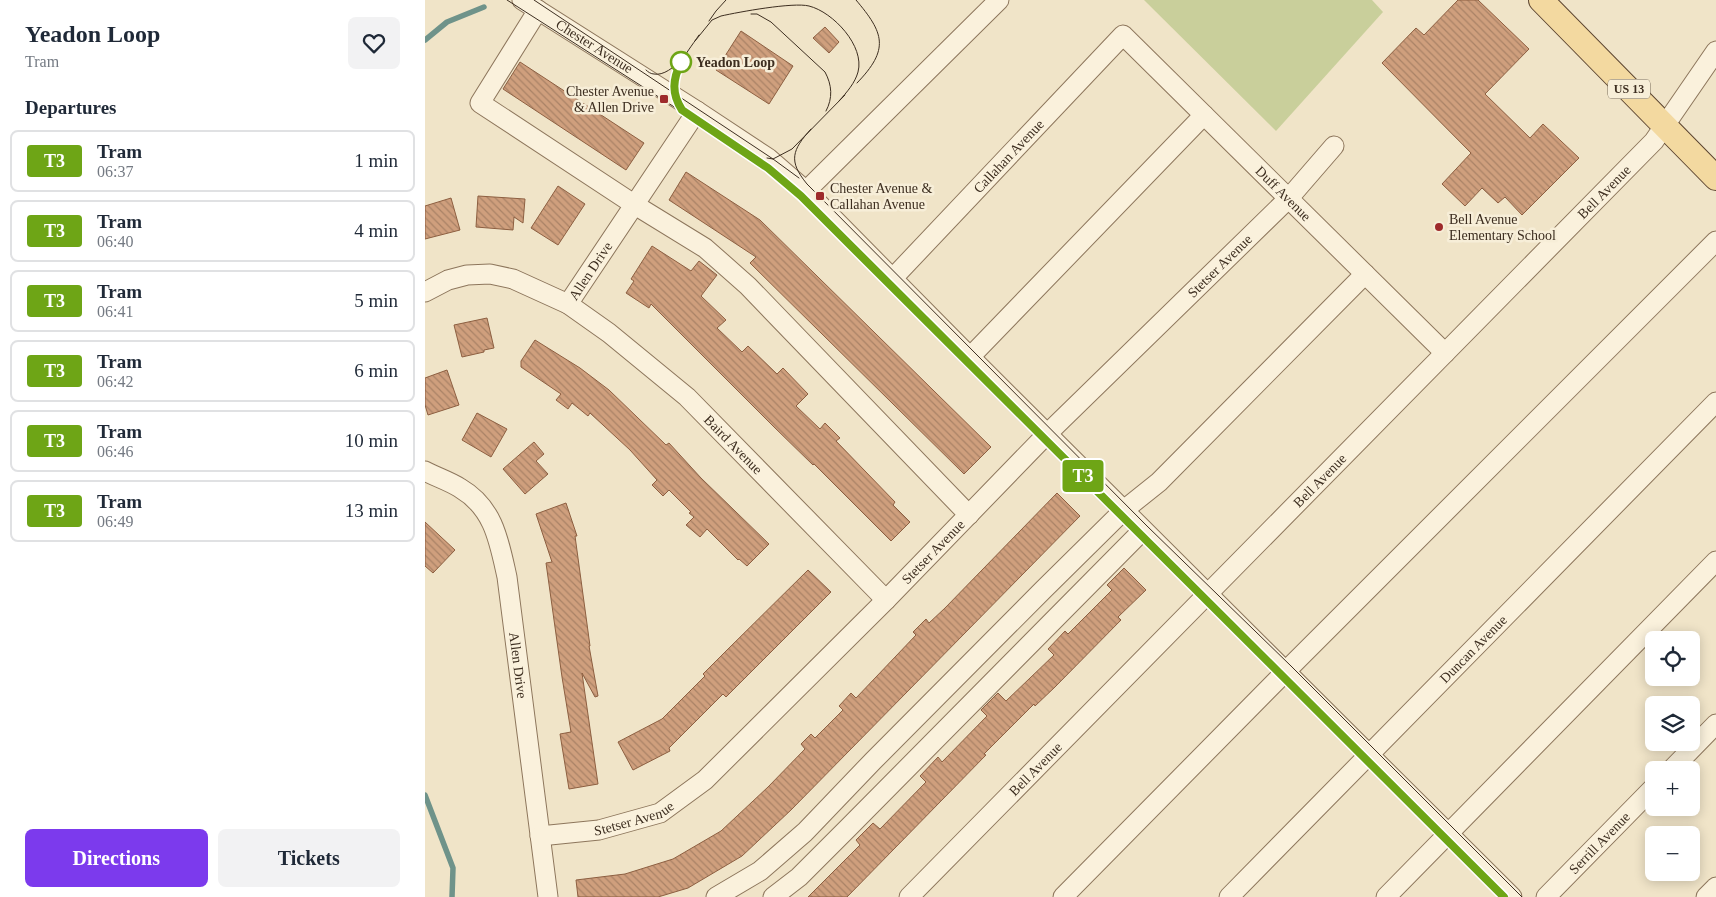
<!DOCTYPE html>
<meta charset="utf-8">
<style>
:root{--surface:#fff;--page:#f2f2f3;--text:#1f2937;--muted:#747a83;--line:#e0e1e3;--accent:#7c3aed}
body{margin:0;font-family:Georgia,serif;background:var(--page);color:var(--text);height:100vh;display:flex;flex-direction:column;font-size:19px;white-space:nowrap}
*{box-sizing:border-box;margin:0}
p{font-size:16px;color:var(--muted)}
.icon{flex:none;width:28px;height:28px;fill:none;stroke:currentColor;stroke-width:2;stroke-linecap:round;stroke-linejoin:round}
.map{position:relative;flex:1;overflow:hidden}
.panel{display:flex;flex-direction:column;background:var(--surface);width:425px}
.panel>*{flex:none}
.badge{padding:0 10px;border-radius:4px;font-size:18px;line-height:32px}
.tools{position:absolute;left:1220px;top:631px;display:grid;gap:10px}
.tools a{display:grid;place-items:center;width:55px;height:55px;border-radius:8px;background:var(--surface);box-shadow:0 2px 12px #0003;font-size:25px}
.map>.badge{position:absolute;translate:-50% -50%;box-shadow:0 0 0 2px #fff}
h2{padding:0 25px;font-size:19px;line-height:45px}
.round{display:grid;place-items:center;flex:none;width:52px;height:52px;border-radius:8px;background:var(--page)}
.headline{display:flex;align-items:center;justify-content:space-between;height:85px;padding:0 25px}
h1{font-size:24px;font-weight:800;line-height:38px}
.primary-button{display:flex;gap:10px;margin-top:auto;padding:10px 25px}
.primary-button a{flex:1;height:58px;border-radius:8px;background:var(--accent);color:#fff;font-size:20px;font-weight:800;line-height:58px;text-align:center}
.primary-button a+a{background:var(--page);color:var(--text)}
ul{padding:0;list-style:none}
li{display:flex;align-items:center;gap:15px;height:62px;margin:0 10px 8px;padding:0 15px;border:2px solid var(--line);border-radius:8px}
li div{flex:1}
li b{display:block;font-size:19px}
li em{font-style:normal}
li .badge{min-width:55px;font-weight:700;text-align:center}
main{display:flex;flex:1;min-height:0}
.map>svg:first-child{display:block}
</style>
<main>
<section class="panel">
<div class="headline"><div><h1>Yeadon Loop</h1><p>Tram</p></div><a class="round"><svg class="icon" aria-label="heart" viewBox="0 0 24 24"><path d="M12 20l-8-8c-3-5 5-10 8-4 3-6 11-1 8 4z"/></svg></a></div>
<h2>Departures</h2>
<ul>
<li><span class="badge" style="background:#6ea516;color:#fff">T3</span><div><b>Tram</b><p>06:37</p></div><em>1 min</em></li>
<li><span class="badge" style="background:#6ea516;color:#fff">T3</span><div><b>Tram</b><p>06:40</p></div><em>4 min</em></li>
<li><span class="badge" style="background:#6ea516;color:#fff">T3</span><div><b>Tram</b><p>06:41</p></div><em>5 min</em></li>
<li><span class="badge" style="background:#6ea516;color:#fff">T3</span><div><b>Tram</b><p>06:42</p></div><em>6 min</em></li>
<li><span class="badge" style="background:#6ea516;color:#fff">T3</span><div><b>Tram</b><p>06:46</p></div><em>10 min</em></li>
<li><span class="badge" style="background:#6ea516;color:#fff">T3</span><div><b>Tram</b><p>06:49</p></div><em>13 min</em></li>
</ul>
<div class="primary-button"><a>Directions</a><a>Tickets</a></div>
</section>
<div class="map">
<svg width="1291" height="897" viewBox="0 0 1291 897">
<defs>
<pattern id="building-back-hatch" width="6" height="6" patternUnits="userSpaceOnUse" patternTransform="scale(1.25)"><rect width="6" height="6" fill="#cf9f7d"/><path d="M-1 5l2 2M0 0l6 6M5-1l2 2" fill="none" stroke="#a98266"/></pattern>
</defs>
<rect width="100%" height="100%" fill="#f0e4c8"/>
<path fill="#c9cf9b" d="M719,0H947L958,12L851,131Z"/>
<g fill="none" stroke-linecap="round" stroke-linejoin="round">
<g stroke="#6f938a" stroke-width="5.5">
<path d="M0,40L22,22L59,7"/>
<path d="M0,795L28,868L27,897"/>
</g>
</g>
<g fill="url(#building-back-hatch)" stroke="#8d5f41">
<path d="M1033,0H1053L1104,49L1060,94L1105,138L1118,124L1154,158L1097,215L1080,197L1073,203L1057,188L1040,206L1017,184L1046,153L957,63L991,28L999,35Z"/>
<path d="M400,27L414,42L404,53L388,38Z"/>
<path d="M316,31L368,66L344,104L291,70Z"/>
<path d="M95,62L219,143L201,170L78,89Z"/>
<path d="M261,172L335,220L566,447L539,474L325,263L331,257L244,200Z"/>
<path d="M133,186L160,204L133,245L106,228Z"/>
<path d="M53,196L100,199L98,223L89,217L88,230L51,227Z"/>
<path d="M26,198L35,230L0,239V206Z"/>
<path d="M227,246L266,271L274,261L292,275L276,296L301,320L292,328L317,352L323,346L352,374L358,368L383,394L371,406L395,429L400,423L415,438L411,441L470,502L468,505L485,522L466,541L389,464L388,465L349,427L226,304L224,308L201,293L209,281L206,279Z"/>
<path d="M62,318L69,348L59,350V352L37,357L29,325Z"/>
<path d="M110,340L155,368L184,390L241,445L244,443L276,478L344,544L322,566L314,559L313,560L282,529L275,537L261,525L269,517L264,513L266,512L244,490L238,496L227,485L232,480L205,450L165,413L163,416L147,403L143,409L131,400L136,394L96,367V361Z"/>
<path d="M22,370L34,405L3,415L0,405V378Z"/>
<path d="M52,413L82,429L66,457L37,440Z"/>
<path d="M109,442L119,454L111,461L123,474L100,494L78,469Z"/>
<path d="M632,493L655,516L366,810L317,856L263,888L233,897H153L151,880L200,874L248,859L296,831L343,787L380,749L376,744L386,734L390,738L418,710L414,706L426,693L431,698L491,635L488,632L501,619L504,623L520,608Z"/>
<path d="M141,503L152,536H150L165,646H164L173,696L170,697L157,673L173,784L144,789L135,734L146,732L137,677L121,563L127,562L111,514Z"/>
<path d="M0,522L30,550L8,573L0,566Z"/>
<path d="M699,568L721,590L693,617L696,620L630,687L610,706L609,704L559,754L561,755L422,897H383L435,845L431,840L448,823L455,829L501,782L495,776L513,757L517,762L562,716L556,710L573,693L581,701L629,655L623,649L640,631L643,634L687,590L682,585Z"/>
<path d="M383,570L406,592L301,697L298,694L244,748L245,751L208,770L193,742L237,719L280,676L278,674L302,650Z"/>
</g>
<g fill="none" stroke-linecap="round" stroke-linejoin="round">
<defs>
<g id="minor">
<path id="s1" d="M97,0L272,111L343,158L381,191L545,357L1087,897"/>
<path d="M113,10L55,103L210,205L280,248L323,286L544,515"/>
<path d="M381,191L574,0"/>
<path id="s2" d="M468,278L698,35L1020,353"/>
<path id="s3" d="M0,292L23,280L42,275L65,274L88,279L143,304L184,333L262,397L461,600"/>
<path id="s4" d="M143,304L272,111"/>
<path d="M545,357L779,115"/>
<path id="s5" d="M0,471C11,477 24,481 35,488C69,508 74,541 82,577L123,897"/>
<path d="M1246,770L1291,724"/>
<path id="s6" d="M115,836L174,830L235,813L280,780L461,600L622,434L864,198L909,146"/>
<path d="M291,897L335,871L380,832L448,761L618,590L699,510L734,482L940,274"/>
<path d="M348,897L374,877L423,828L718,530"/>
<path id="s7" d="M484,897L1229,141L1291,51"/>
<path d="M638,897L866,666L1291,241"/>
<path id="s8" d="M804,897L1291,402"/>
<path d="M961,897L1291,561"/>
<path id="s9" d="M1121,897L1229,787"/>
<path d="M1281,897L1291,887"/>
</g>
<path id="major" d="M1116,0L1291,178"/>
</defs>
<use href="#minor" stroke="#8d765c" stroke-width="21"/>
<use href="#major" stroke="#5b4430" stroke-width="26"/>
<use href="#minor" stroke="#faf1dc" stroke-width="19"/>
<use href="#major" stroke="#f3d9a0" stroke-width="24"/>
<g stroke="#3d2e20" stroke-width="1">
<path d="M82,0L315,149L343,168L376,195L1079,897"/>
<path d="M109,0L348,159L374,178"/>
<path d="M431,0C459,33 465,49 432,83"/>
<path d="M326,14H332L346,22L400,72C407,85 408,98 401,111"/>
<path d="M284,21L291,11L301,0"/>
<path d="M270,41L287,20L296,16C314,12 368,2 384,6C408,12 440,46 433,72C430,83 422,92 414,101"/>
<path d="M221,70C223,72 226,74 229,74C238,76 250,67 255,60"/>
<path d="M252,98C244,72 260,56 274,35"/>
<path d="M386,129C367,150 363,161 382,184L722,526L866,666L1097,897"/>
<path d="M342,158L348,159L367,149L420,95"/>
</g>
</g>
<g fill="none" stroke-linecap="round" stroke-linejoin="round">
<defs>
<path id="line" d="M256,62C248,79 246,93 257,110L343,168L376,196L1079,897"/>
</defs>
<use href="#line" stroke="#fff" stroke-width="11"/>
<use href="#line" stroke="#6ea516" stroke-width="8"/>
</g>
<circle fill="#fff" stroke="#6ea516" stroke-width="2.5" cx="256" cy="62" r="10"/>
<g fill="#9e2a2b" stroke="#f7eed8" stroke-width="2">
<rect x="234" y="94" width="10" height="10" rx="2.5"/>
<rect x="390" y="191" width="10" height="10" rx="2.5"/>
<circle cx="1014" cy="227" r="5"/>
</g>
<g text-anchor="middle" stroke-width="5" stroke-linejoin="round" paint-order="stroke">
<rect fill="#f7eed8" stroke="#756857" stroke-width="1" x="1183" y="79.5" width="42" height="19" rx="4"/>
<g font-size="12" font-weight="bold" fill="#3d2e20">
<text x="1204" y="93">US 13</text>
</g>
<g font-size="14" fill="#3d2e20" stroke="#f7eed8">
<text dy="5" stroke="none"><textPath href="#s1" startOffset="86">Chester Avenue</textPath></text>
<text dy="5" stroke="none"><textPath href="#s2" startOffset="168">Callahan Avenue</textPath></text>
<text dy="5" stroke="none"><textPath href="#s7" startOffset="990">Bell Avenue</textPath></text>
<text dy="5" stroke="none"><textPath href="#s2" startOffset="560">Duff Avenue</textPath></text>
<text dy="5" stroke="none"><textPath href="#s6" startOffset="906">Stetser Avenue</textPath></text>
<text dy="5" stroke="none"><textPath href="#s4" startOffset="40">Allen Drive</textPath></text>
<text dy="5" stroke="none"><textPath href="#s3" startOffset="370">Baird Avenue</textPath></text>
<text dy="5" stroke="none"><textPath href="#s7" startOffset="585">Bell Avenue</textPath></text>
<text dy="5" stroke="none"><textPath href="#s6" startOffset="501">Stetser Avenue</textPath></text>
<text dy="5" stroke="none"><textPath href="#s8" startOffset="348">Duncan Avenue</textPath></text>
<text dy="5" stroke="none"><textPath href="#s5" startOffset="232">Allen Drive</textPath></text>
<text dy="5" stroke="none"><textPath href="#s7" startOffset="180">Bell Avenue</textPath></text>
<text dy="5" stroke="none"><textPath href="#s6" startOffset="96">Stetser Avenue</textPath></text>
<text dy="5" stroke="none"><textPath href="#s9" startOffset="76">Serrill Avenue</textPath></text>
</g>
<g font-size="14" font-weight="bold" fill="#3d2e20" stroke="#f7eed8" text-anchor="start">
<text x="271" y="67">Yeadon Loop</text>
</g>
<g font-size="14" fill="#3d2e20" stroke="#f7eed8" text-anchor="start">
<text x="229" y="96" text-anchor="end">Chester Avenue<tspan x="229" dy="16">&amp; Allen Drive</tspan></text>
<text x="405" y="193">Chester Avenue &amp;<tspan x="405" dy="16">Callahan Avenue</tspan></text>
<text x="1024" y="224">Bell Avenue<tspan x="1024" dy="16">Elementary School</tspan></text>
</g>
</g>
</svg>
<div class="tools">
<a><svg class="icon" aria-label="locate" viewBox="0 0 24 24"><circle cx="12" cy="12" r="6"/><path d="M12 2v4M12 18v4M2 12h4M18 12h4"/></svg></a>
<a><svg class="icon" aria-label="layers" viewBox="0 0 24 24"><path d="M12 4l9 5-9 5-9-5zM3 14l9 5 9-5"/></svg></a>
<a>+</a>
<a>−</a>
</div>
<b class="badge" style="left:658px;top:476px;background:#6ea516;color:#fff">T3</b>
</div>
</main>
